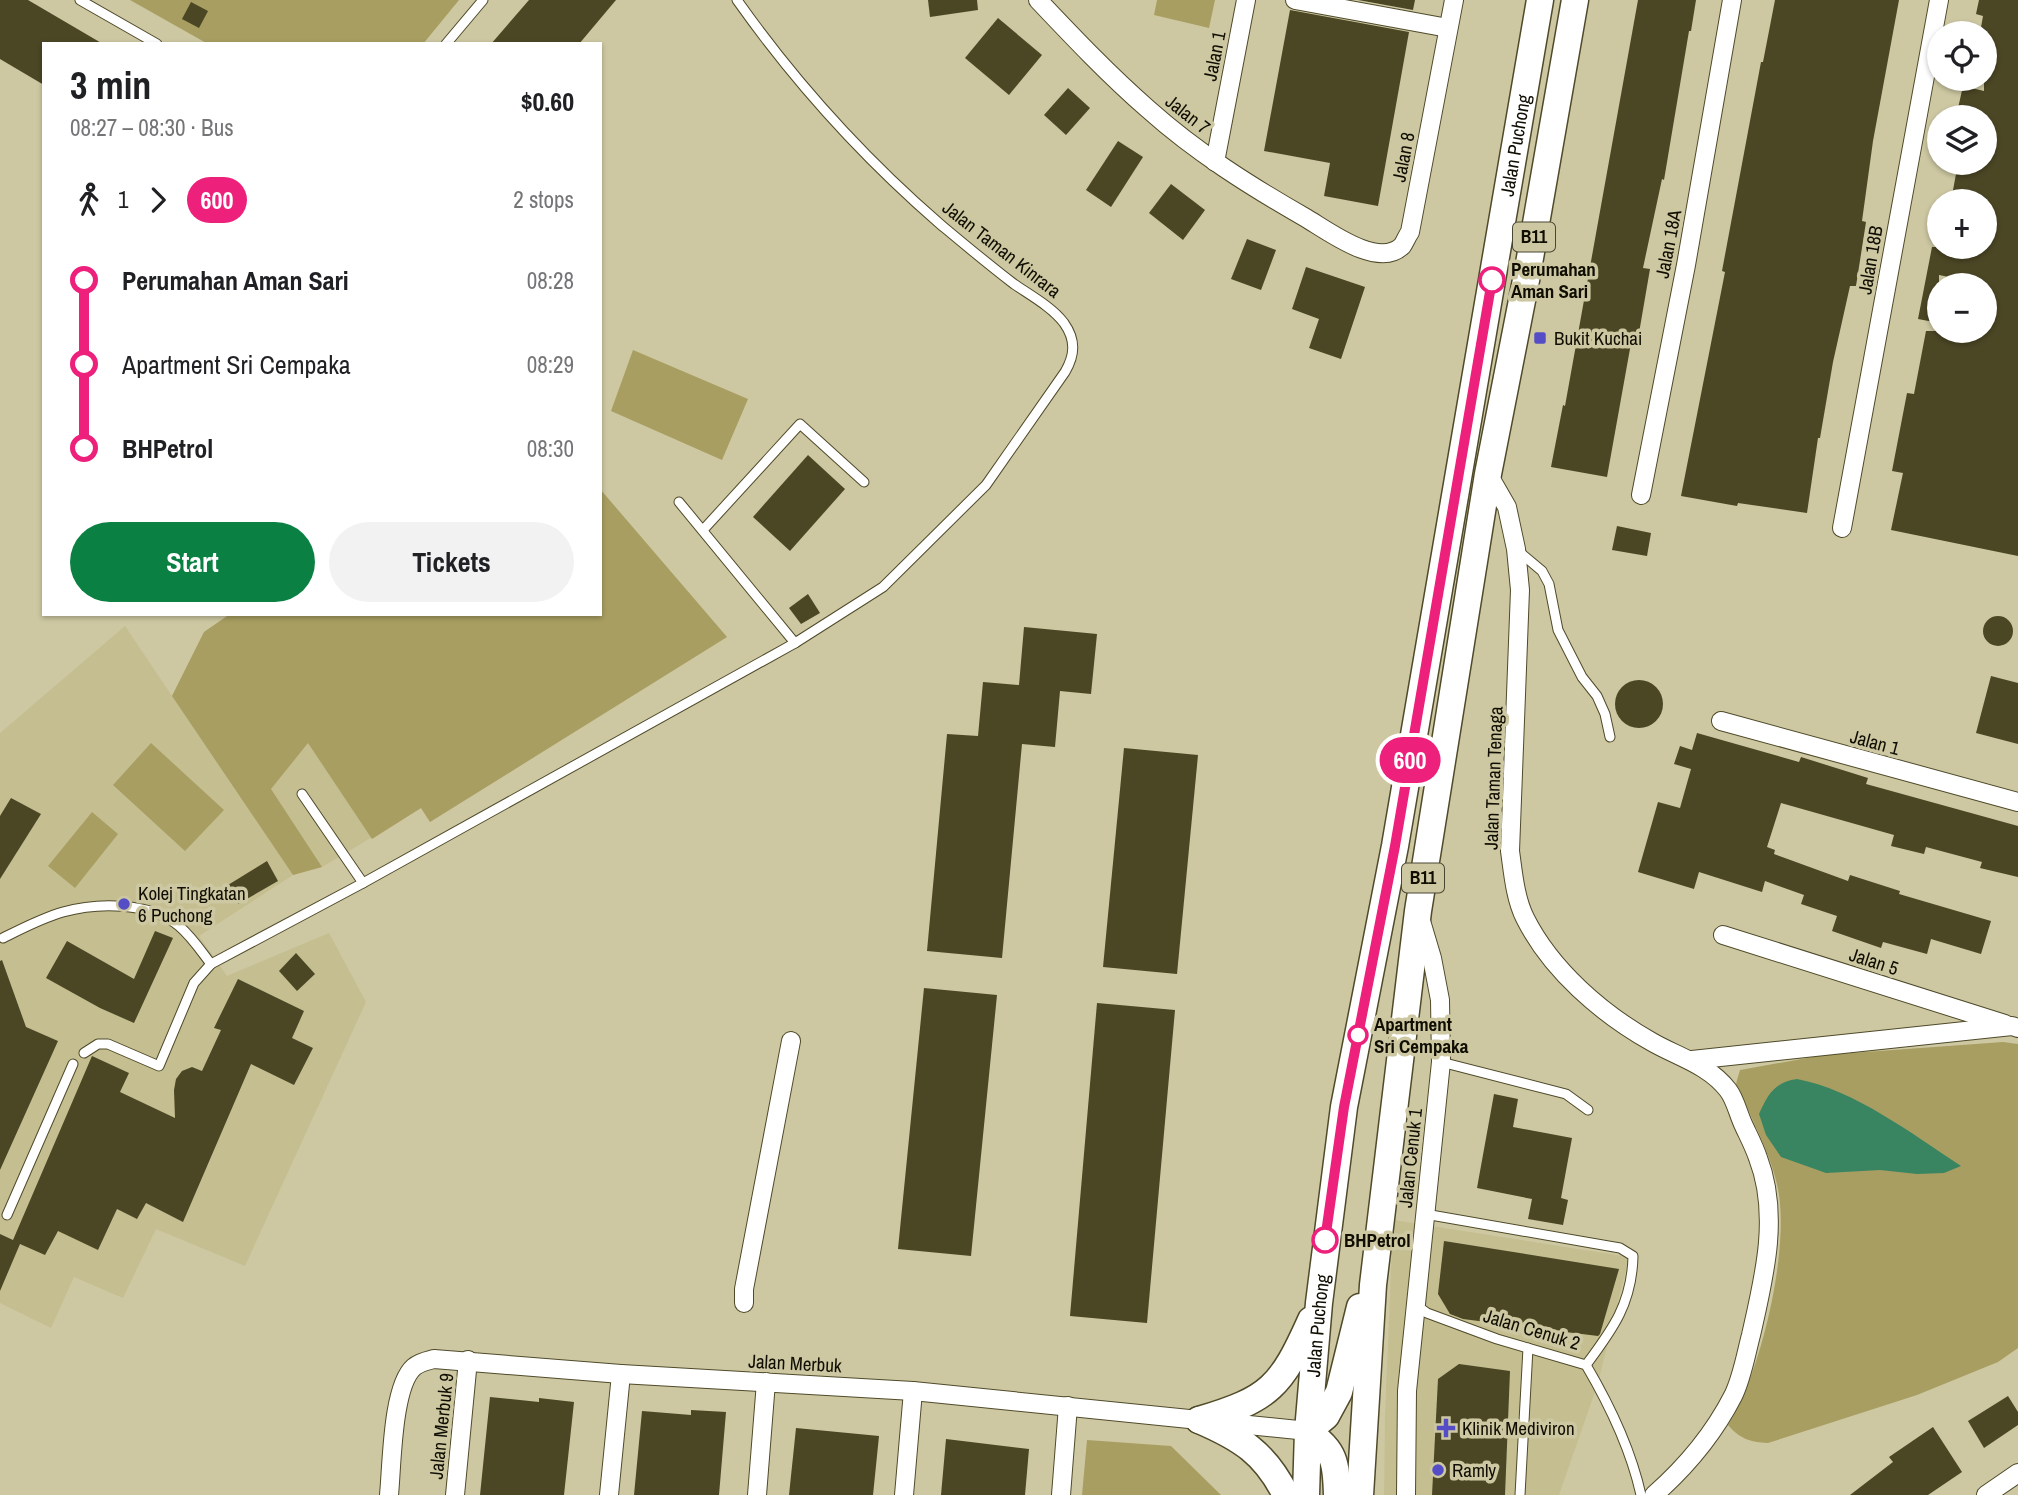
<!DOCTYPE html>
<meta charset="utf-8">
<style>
:root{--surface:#fff;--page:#f2f2f2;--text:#202124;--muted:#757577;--accent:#0b8043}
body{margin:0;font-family:"Archivo Narrow",sans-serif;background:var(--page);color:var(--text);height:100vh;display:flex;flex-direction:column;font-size:26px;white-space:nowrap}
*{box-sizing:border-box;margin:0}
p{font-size:23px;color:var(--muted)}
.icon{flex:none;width:38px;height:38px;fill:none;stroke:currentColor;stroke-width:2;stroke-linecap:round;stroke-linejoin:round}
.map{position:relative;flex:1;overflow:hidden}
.drawer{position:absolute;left:42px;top:42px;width:560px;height:574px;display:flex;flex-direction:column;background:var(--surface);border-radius:0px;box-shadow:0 2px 5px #0004}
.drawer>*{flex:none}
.badge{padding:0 14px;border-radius:23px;font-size:24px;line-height:46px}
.fabs{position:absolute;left:1927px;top:21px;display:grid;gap:14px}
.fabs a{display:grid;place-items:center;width:70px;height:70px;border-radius:50%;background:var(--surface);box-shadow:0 2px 5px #0004;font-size:35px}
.map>.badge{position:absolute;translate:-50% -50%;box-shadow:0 0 0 4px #fff}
.legs{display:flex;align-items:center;gap:10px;height:77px;padding:0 28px;font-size:23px}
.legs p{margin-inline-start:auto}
.head{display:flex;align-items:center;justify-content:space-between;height:119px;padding:0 28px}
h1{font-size:38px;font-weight:800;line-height:52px}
.action{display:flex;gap:14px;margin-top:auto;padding:14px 28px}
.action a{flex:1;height:80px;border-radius:42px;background:var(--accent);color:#fff;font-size:28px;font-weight:800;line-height:80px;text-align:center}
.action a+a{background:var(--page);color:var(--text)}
ul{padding:0 28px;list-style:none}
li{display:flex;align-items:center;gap:24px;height:84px;font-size:26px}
li i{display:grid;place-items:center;width:10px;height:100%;margin:0 9px;background:currentColor}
li i::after{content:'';width:18px;height:18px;margin:-9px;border:5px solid;border-radius:50%;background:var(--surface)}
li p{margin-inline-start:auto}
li:first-child i{background:linear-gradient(#0000 50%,currentColor 0)}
li:last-child i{background:linear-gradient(currentColor 50%,#0000 0)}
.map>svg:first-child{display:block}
</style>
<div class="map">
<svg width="2018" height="1495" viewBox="0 0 2018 1495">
<rect width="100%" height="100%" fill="#cdc8a2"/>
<g fill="#c5be91">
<path d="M600,489L727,637L430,822L421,808L322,867L293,875L199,936L227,976L329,933L366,1002L245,1266L156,1229L123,1298L74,1277L51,1328L0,1303V733L125,626L172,696L204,632L230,614H600Z"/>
<path d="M1393,1220L1629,1257L1598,1383L1559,1495H1384L1385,1416Z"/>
</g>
<g fill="#a89e61">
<path d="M130,0H459L423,44H208Z"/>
<path d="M1157,0H1215L1209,28L1154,15Z"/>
<path d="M633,350L748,399L722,460L611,411Z"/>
<path d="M600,489L727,637L430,822L421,808L372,839L308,743L271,789L322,867L293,875L172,696L204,632L230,614H600Z"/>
<path d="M151,743L224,810L185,851L113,785Z"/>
<path d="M92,812L118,834L75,888L48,866Z"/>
<path d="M2003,1042L2018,1044V1348L1998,1362L1917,1395L1768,1443C1750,1442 1740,1439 1728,1425C1761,1373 1790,1250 1778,1189C1773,1162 1757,1130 1746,1105C1743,1099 1737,1091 1736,1086C1736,1082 1739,1074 1740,1070L1824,1055Z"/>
<path d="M1087,1440L1171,1446L1221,1495H1082Z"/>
</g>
<path fill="#398461" d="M1797,1079C1855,1090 1912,1134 1961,1166L1944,1173L1917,1174L1880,1170L1826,1173L1781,1157L1766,1135L1759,1114C1768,1094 1775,1082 1797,1079Z"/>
<g fill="#4b4624">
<path d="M0,0H28L103,44H44V85L0,59Z"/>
<path d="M529,0H616L579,44H491Z"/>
<path d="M928,0H977L978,10L930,17Z"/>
<path d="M1358,0H1415L1413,10Z"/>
<path d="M1638,0H1696L1691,31H1689L1664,180L1662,179L1643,268L1650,269L1639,333L1633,332L1607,477L1551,467L1563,405L1565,406Z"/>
<path d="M1775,0H1899L1873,141L1862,221L1866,222L1856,286H1850L1833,362L1820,438H1818L1807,513L1738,503L1737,506L1681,496L1725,272L1722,271L1761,62H1763Z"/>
<path d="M1979,0H2018V556L1891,530L1903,473L1892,471L1907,393L1914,394L1926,331H1984V284L1939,275V323L1918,319L1932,247H1984V201H1951L1958,163H1984V117H1956L1963,86L1984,91V33H1980L1983,16L1976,14Z"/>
<path d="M191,2L208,11L199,28L182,19Z"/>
<path d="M1290,10L1409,32L1378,206L1324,196L1330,163L1264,151Z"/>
<path d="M998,18L1042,55L1009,95L965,58Z"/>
<path d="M1068,88L1090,108L1066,135L1044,115Z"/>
<path d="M1118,141L1143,157L1111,207L1086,190Z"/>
<path d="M1171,184L1205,210L1183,240L1149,213Z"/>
<path d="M1247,239L1276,250L1261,290L1231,279Z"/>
<path d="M1306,267L1365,287L1341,359L1309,348L1319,319L1292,309Z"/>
<path d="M808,455L845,489L790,551L753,517Z"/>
<path d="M1617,526L1651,533L1647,556L1612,550Z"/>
<path d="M808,594L820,613L801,624L789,608Z"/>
<circle cx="1998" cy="631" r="15"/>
<path d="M1024,627L1097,634L1091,694L1060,691L1055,747L1022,744L1002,958L927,951L947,734L978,736L983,682L1019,685Z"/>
<path d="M1991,676L2018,683V744L1976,733Z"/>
<circle cx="1639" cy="704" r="24"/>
<path d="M1697,733L1799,762L1801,757L1868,778L1866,784L2018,826V877L1980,868L1982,862L1926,847L1924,854L1891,846L1894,835L1781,803L1767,847L1775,850L1774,854L1848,881L1850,875L1900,891L1899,894L1991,921L1981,954L1931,939L1927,954L1883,942L1881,948L1832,931L1837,916L1801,904L1804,895L1765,881L1762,892L1699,872L1694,889L1638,872L1658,802L1680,808L1691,769L1674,764L1680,746L1692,750Z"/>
<path d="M1124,748L1198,755L1177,974L1103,967Z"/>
<path d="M11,798L41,814L0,879V816Z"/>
<path d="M267,861L278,881L238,904L228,885Z"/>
<path d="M155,931L173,938L134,1023L100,1008L46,978L67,941L134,979Z"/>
<path d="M296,953L315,974L297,991L279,971Z"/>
<path d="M2,960L26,1027L58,1041L0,1170V961Z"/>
<path d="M238,979L304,1011L292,1038L313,1048L294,1085L251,1064L183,1222L146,1203L137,1219L117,1209L98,1250L58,1231L45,1255L20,1244L0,1291V1234L13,1240L92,1056L129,1073L120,1092L175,1118L174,1090L176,1079L182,1071L192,1067L202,1071L221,1030L214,1028Z"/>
<path d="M924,988L997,995L971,1256L898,1249Z"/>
<path d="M1097,1003L1175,1010L1147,1323L1070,1316Z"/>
<path d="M1494,1094L1518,1099L1513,1127L1572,1138L1561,1198L1568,1200L1563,1225L1528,1219L1532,1199L1477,1188Z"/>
<path d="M1444,1241L1619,1269L1600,1334L1598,1336L1463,1319L1450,1314L1438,1294Z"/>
<path d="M1459,1364L1510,1371L1505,1495H1432L1438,1379Z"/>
<path d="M2008,1396L2018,1412V1425L1984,1448L1968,1421Z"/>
<path d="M490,1397L539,1402V1398L574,1402L564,1495H480Z"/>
<path d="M691,1410L726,1412L719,1495H634L642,1411L691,1415Z"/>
<path d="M1933,1427L1962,1472L1928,1495H1850L1893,1462L1889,1457Z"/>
<path d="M796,1428L879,1436L873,1495H789Z"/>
<path d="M946,1439L1029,1449L1025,1495H941Z"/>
</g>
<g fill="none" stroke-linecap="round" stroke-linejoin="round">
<defs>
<g id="service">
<path d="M80,0L157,44"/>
<path d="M446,44L483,0"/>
<path d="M679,502L795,643"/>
<path d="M703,530L800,424L864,482"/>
<path d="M1517,550L1542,571L1549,584L1558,630L1582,677L1597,696L1605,714L1610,737"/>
<path d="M302,794L363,883"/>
<path d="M3,938C23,928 42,918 63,912C98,902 150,902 179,926C192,937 201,951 211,964"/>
<path d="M84,1053L98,1044H108L159,1066L194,983L211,964L363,883L795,643L883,587L986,485L1065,372C1075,355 1076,340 1064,323C1052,307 1030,295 1014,284C989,265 964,244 940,224C864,158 795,82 737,0"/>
<path d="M1441,1062L1566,1094L1588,1110"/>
<path d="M1425,1214L1620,1248L1633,1256C1632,1303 1613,1329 1586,1365"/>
<path d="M7,1215L73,1064"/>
<path d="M1416,1305L1427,1313L1497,1339L1586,1365C1609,1404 1631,1450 1641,1495"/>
<path d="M1520,1495L1528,1348"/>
</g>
<g id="minor">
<path d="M1038,0C1073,37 1109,75 1148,109C1196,152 1250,186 1306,218C1328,231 1378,269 1402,246C1405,242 1407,236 1410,232L1454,0"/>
<path d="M1295,0L1448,28"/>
<path d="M1215,162L1246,0"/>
<path d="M1488,474L1507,507L1516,549L1520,590L1510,851C1513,872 1515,898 1525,918C1551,970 1602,1014 1652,1042C1678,1057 1709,1065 1728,1090C1735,1099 1738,1113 1743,1124C1748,1135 1754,1146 1758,1158C1780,1215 1764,1278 1751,1335C1746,1354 1742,1378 1733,1396C1713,1435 1687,1466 1654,1495"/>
<path d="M1641,495L1686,265L1732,0"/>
<path d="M1842,528L1939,0"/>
<path d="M1721,721L2018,802"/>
<path d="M1723,935L2005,1024"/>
<path d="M1692,1060L2012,1026L2018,1028"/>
<path d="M744,1303V1289L791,1041"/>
<path d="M389,1495C392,1465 392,1386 414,1367C420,1362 426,1361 434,1359L621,1374L913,1391L1308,1431"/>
<path d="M455,1495L468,1360"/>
<path d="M609,1495L621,1374"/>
<path d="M757,1495L766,1382"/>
<path d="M904,1495L913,1391"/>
<path d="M1061,1495L1068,1406"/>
<path d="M1406,1495L1407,1391L1441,1062L1440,1000L1432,958L1421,921"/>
<path d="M1986,1495L2018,1473"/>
</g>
<g id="primary">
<path d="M1199,1420C1270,1399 1281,1387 1311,1320"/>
<path d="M1199,1420C1241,1438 1265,1453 1286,1495"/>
<path d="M1308,1431L1326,1416L1339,1392L1360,1307"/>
<path d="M1308,1431C1335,1453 1336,1460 1337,1495"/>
<path id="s1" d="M1306,1495L1308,1431L1319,1303L1344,1107L1395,846L1540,0"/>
<path d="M1360,1495L1373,1285L1418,911L1488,474L1527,275L1575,0"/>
</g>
</defs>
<use href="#service" stroke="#4f4a29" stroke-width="11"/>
<use href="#minor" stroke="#4f4a29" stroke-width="20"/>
<use href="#primary" stroke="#4f4a29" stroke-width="29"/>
<use href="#service" stroke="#fff" stroke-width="9"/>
<use href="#minor" stroke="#fff" stroke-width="18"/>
<use href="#primary" stroke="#fff" stroke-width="26"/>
</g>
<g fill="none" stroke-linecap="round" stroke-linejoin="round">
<defs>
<path id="line-1" d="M1325,1240L1344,1107L1395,846L1492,280"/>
</defs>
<use href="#line-1" stroke="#fff" stroke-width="16"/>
<use href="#line-1" stroke="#ed207b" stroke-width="10"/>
</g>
<g fill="#fff" stroke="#ed207b" stroke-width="3.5">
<circle cx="1492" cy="280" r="12"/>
<circle cx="1358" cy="1035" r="9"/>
<circle cx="1325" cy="1240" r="12"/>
</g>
<g fill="#554dc5" stroke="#cdc8a2" stroke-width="2.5">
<rect x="1533" y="331" width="14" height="14" rx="3.5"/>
<circle cx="124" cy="904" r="7"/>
<path d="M1442.5 1417.5h7v7h7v7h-7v7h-7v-7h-7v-7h7z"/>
<circle cx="1438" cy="1470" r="7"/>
</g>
<g text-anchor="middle" stroke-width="7" stroke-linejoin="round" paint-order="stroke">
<g fill="#cdc8a2" stroke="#494633" stroke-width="2">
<rect x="1513" y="222.5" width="42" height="29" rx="5"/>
<rect x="1402" y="863.5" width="42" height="29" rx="5"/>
</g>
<g font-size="18" font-weight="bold" fill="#100e03">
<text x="1534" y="243">B11</text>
<text x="1423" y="884">B11</text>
</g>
<g font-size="19" fill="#100e03" stroke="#cdc8a2">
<text transform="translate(1214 56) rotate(-79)" y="7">Jalan 1</text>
<text transform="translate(1188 114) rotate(38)" y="7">Jalan 7</text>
<text dy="7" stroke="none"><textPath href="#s1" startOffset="1367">Jalan Puchong</textPath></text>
<text transform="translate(1403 157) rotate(-79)" y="7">Jalan 8</text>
<text transform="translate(1668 244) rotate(-79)" y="7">Jalan 18A</text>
<text transform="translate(1002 249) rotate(38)" y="7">Jalan Taman Kinrara</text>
<text transform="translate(1870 260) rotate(-80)" y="7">Jalan 18B</text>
<text transform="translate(1875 742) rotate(15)" y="7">Jalan 1</text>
<text transform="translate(1493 778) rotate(-88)" y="7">Jalan Taman Tenaga</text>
<text transform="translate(1874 961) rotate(18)" y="7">Jalan 5</text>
<text transform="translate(1410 1158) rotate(-84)" y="7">Jalan Cenuk 1</text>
<text dy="7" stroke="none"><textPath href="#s1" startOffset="170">Jalan Puchong</textPath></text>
<text transform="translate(1532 1329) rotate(17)" y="7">Jalan Cenuk 2</text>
<text transform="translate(795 1363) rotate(3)" y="7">Jalan Merbuk</text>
<text transform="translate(441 1426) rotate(-84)" y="7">Jalan Merbuk 9</text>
</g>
<g font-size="19" font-weight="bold" fill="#100e03" stroke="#cdc8a2" text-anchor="start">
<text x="1511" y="276">Perumahan<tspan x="1511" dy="22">Aman Sari</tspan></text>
<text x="1374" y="1031">Apartment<tspan x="1374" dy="22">Sri Cempaka</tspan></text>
<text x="1344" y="1247">BHPetrol</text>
</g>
<g font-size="19" fill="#100e03" stroke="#cdc8a2" text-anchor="start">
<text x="1554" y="345">Bukit Kuchai</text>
<text x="138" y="900">Kolej Tingkatan<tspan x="138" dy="22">6 Puchong</tspan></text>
<text x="1462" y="1435">Klinik Mediviron</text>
<text x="1452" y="1477">Ramly</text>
</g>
</g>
</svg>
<div class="fabs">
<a><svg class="icon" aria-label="locate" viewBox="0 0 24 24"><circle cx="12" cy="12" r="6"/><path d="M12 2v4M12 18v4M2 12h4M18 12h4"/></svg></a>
<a><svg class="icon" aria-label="layers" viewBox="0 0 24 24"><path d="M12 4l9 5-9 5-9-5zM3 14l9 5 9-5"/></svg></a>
<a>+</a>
<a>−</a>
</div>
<b class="badge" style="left:1410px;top:760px;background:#ed207b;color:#fff">600</b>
<section class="drawer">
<div class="head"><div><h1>3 min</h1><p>08:27 – 08:30 · Bus</p></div><b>$0.60</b></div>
<div class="legs"><svg class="icon" aria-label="walk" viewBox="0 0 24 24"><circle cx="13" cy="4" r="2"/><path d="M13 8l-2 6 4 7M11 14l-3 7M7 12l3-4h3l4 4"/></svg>1<svg class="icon" aria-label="forward" viewBox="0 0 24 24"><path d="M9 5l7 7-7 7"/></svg><b class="badge" style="background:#ed207b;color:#fff">600</b><p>2 stops</p></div>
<ul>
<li><i style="color:#ed207b"></i><b>Perumahan Aman Sari</b><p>08:28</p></li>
<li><i style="color:#ed207b"></i><span>Apartment Sri Cempaka</span><p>08:29</p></li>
<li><i style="color:#ed207b"></i><b>BHPetrol</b><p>08:30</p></li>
</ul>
<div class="action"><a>Start</a><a>Tickets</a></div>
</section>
</div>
